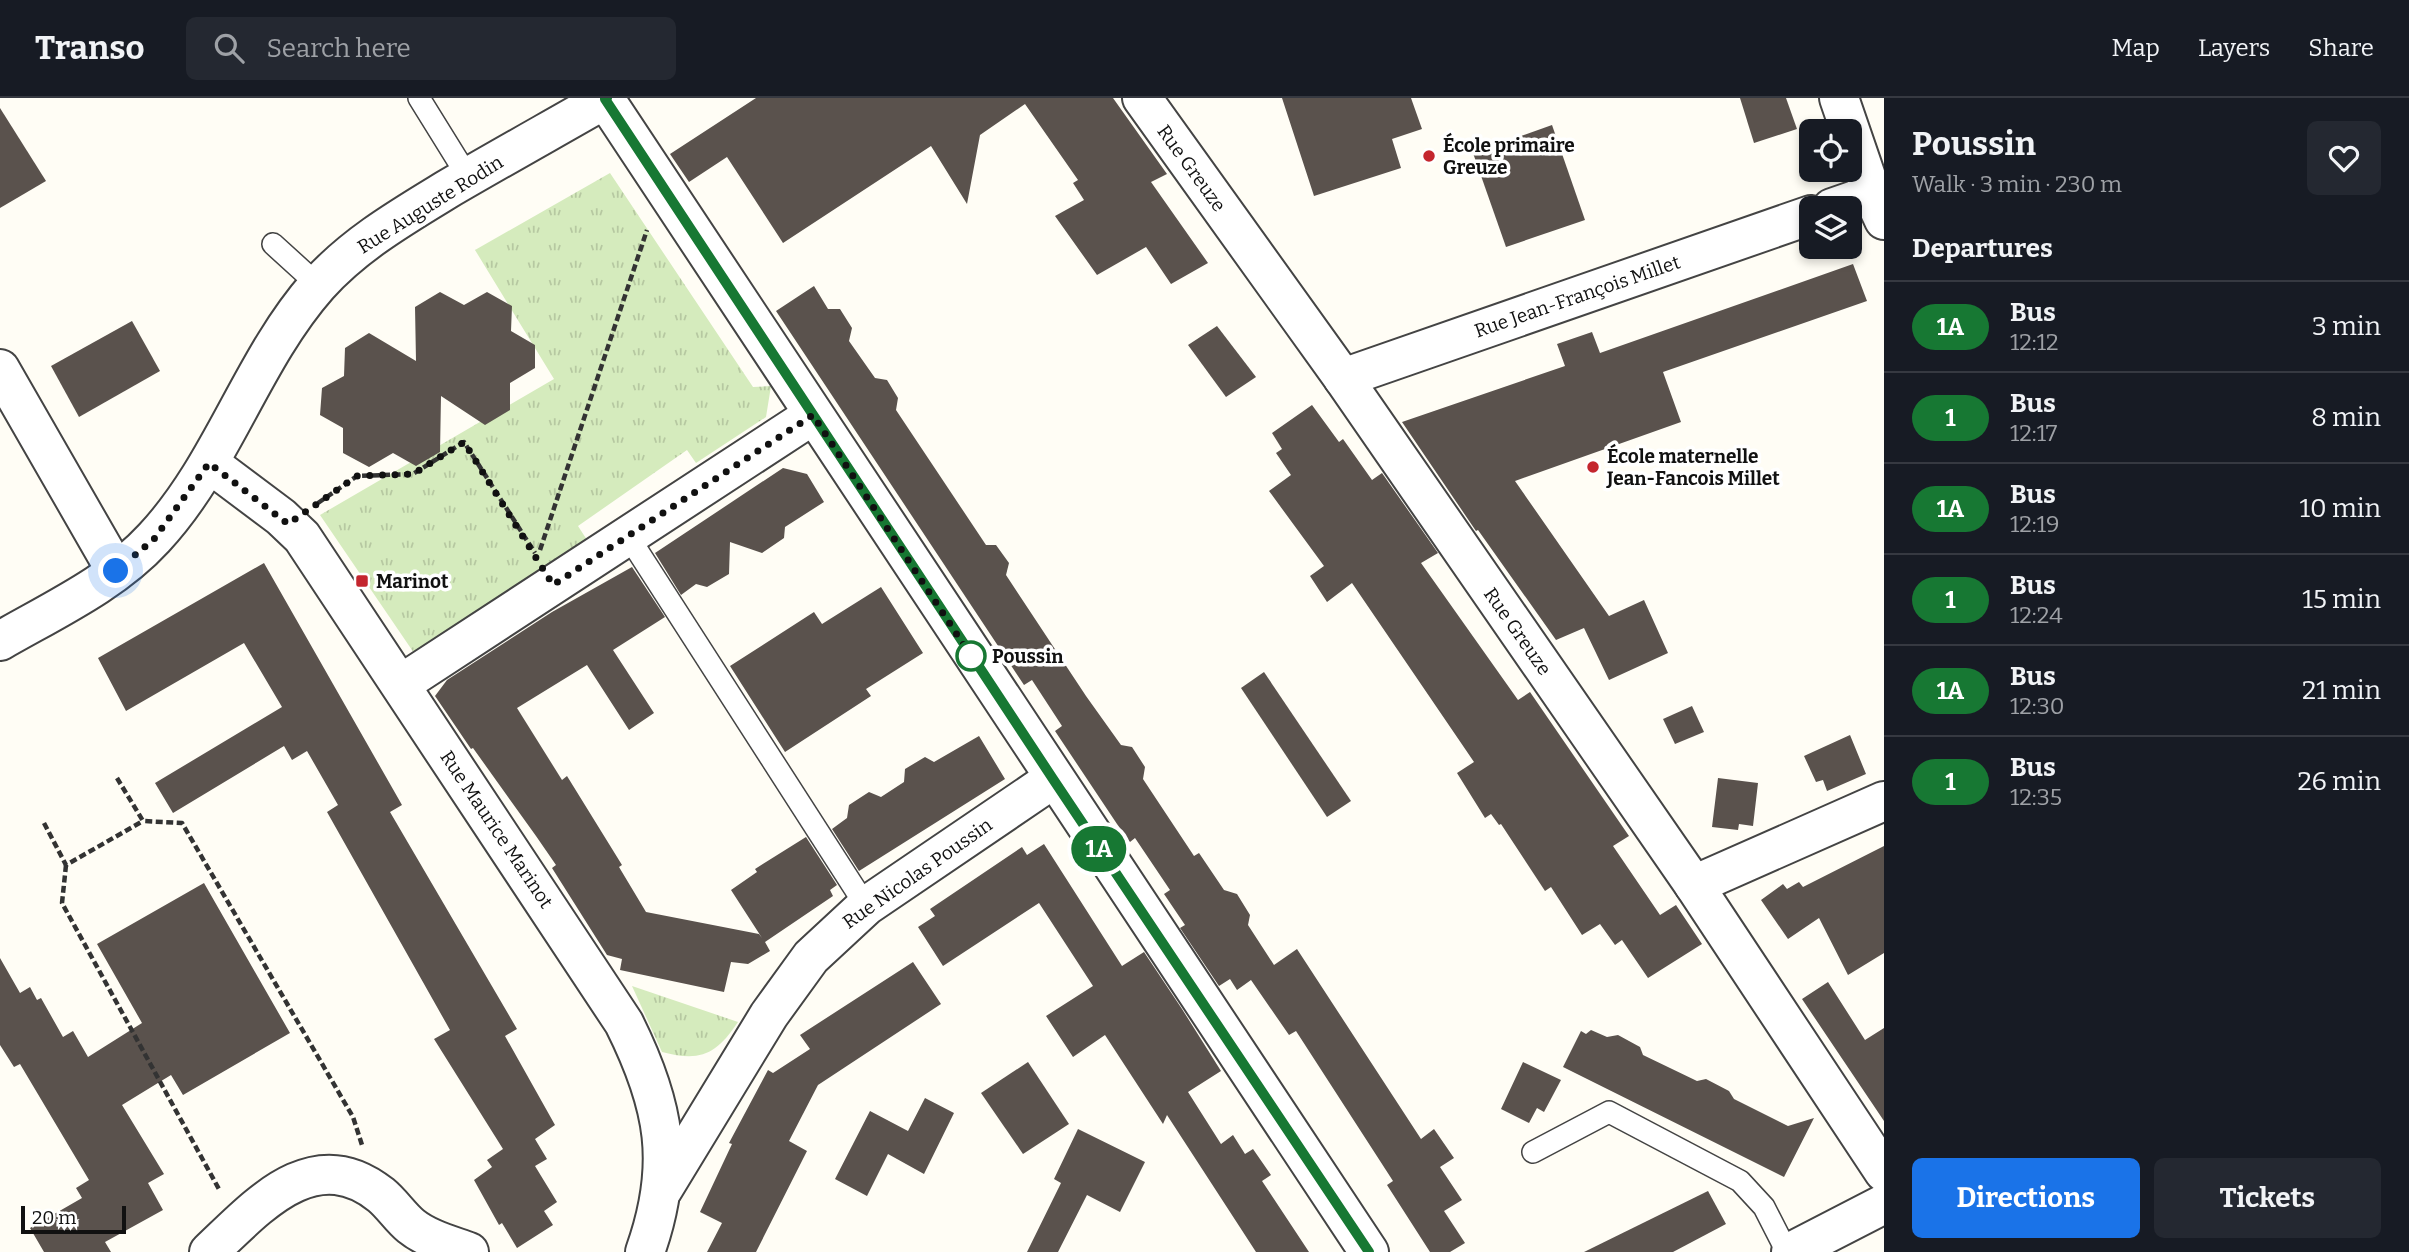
<!DOCTYPE html>
<meta charset="utf-8">
<style>
:root{--surface:#171b24;--page:#242831;--text:#f1f3f6;--muted:#9ea1a6;--line:#363941;--accent:#1a73e8}
body{margin:0;font-family:Bitter,serif;background:var(--page);color:var(--text);height:100vh;display:flex;flex-direction:column;font-size:26px;white-space:nowrap}
*{box-sizing:border-box;margin:0}
p{font-size:23px;color:var(--muted)}
.icon{flex:none;width:38px;height:38px;fill:none;stroke:currentColor;stroke-width:2;stroke-linecap:round;stroke-linejoin:round}
.map{position:relative;flex:1;overflow:hidden}
.details{display:flex;flex-direction:column;background:var(--surface);width:525px}
.details>*{flex:none}
.badge{padding:0 14px;border-radius:23px;font-size:24px;line-height:46px}
.fabs{position:absolute;left:1799px;top:21px;display:grid;gap:14px}
.fabs a{display:grid;place-items:center;width:63px;height:63px;border-radius:10px;background:var(--surface);box-shadow:0 4px 10px #0003;font-size:35px}
.scale{position:absolute;left:21px;bottom:18px;width:105px;box-sizing:border-box;padding-left:7px;border:4px solid #111;border-top:0;font-size:19px;line-height:24px;white-space:nowrap;color:#111;-webkit-text-stroke:5px #fff;paint-order:stroke}
.you{position:absolute;width:35px;height:35px;margin:-18px;border:5px solid #fff;border-radius:50%;background:#1a73e8;box-shadow:0 0 0 10px #1a73e833}
.map>.badge{position:absolute;translate:-50% -50%;box-shadow:0 0 0 4px #fff}
h2{padding:0 28px;font-size:26px;line-height:63px}
.round{display:grid;place-items:center;flex:none;width:74px;height:74px;border-radius:10px;background:var(--page)}
.summary{display:flex;align-items:center;justify-content:space-between;height:119px;padding:0 28px}
h1{font-size:33px;font-weight:700;line-height:52px}
.action{display:flex;gap:14px;margin-top:auto;padding:14px 28px}
.action a{flex:1;height:80px;border-radius:10px;background:var(--accent);color:#fff;font-size:28px;font-weight:700;line-height:80px;text-align:center}
.action a+a{background:var(--page);color:var(--text)}
ul{padding:0;list-style:none}
li{display:flex;align-items:center;gap:21px;height:91px;padding:0 28px;border-top:2px solid var(--line)}
li div{flex:1}
li b{display:block;font-size:26px}
li em{font-style:normal}
li .badge{min-width:77px;font-weight:700;text-align:center}
header{display:flex;align-items:center;gap:42px;box-sizing:border-box;height:98px;padding:0 35px;background:var(--surface);border-bottom:2px solid var(--line)}
header strong{font-size:33px}
nav{display:flex;gap:38px;margin-inline-start:auto;font-size:24px}
.search{width:490px;height:63px;background:var(--page);display:flex;align-items:center;gap:18px;box-sizing:border-box;padding:0 24px;border-radius:10px;color:var(--muted);font-size:26px}
main{display:flex;flex:1;min-height:0}
.map>svg:first-child{display:block}
</style>
<header>
<strong>Transo</strong>
<div class="search"><svg class="icon" aria-label="search" viewBox="0 0 24 24"><circle cx="10" cy="10" r="6"/><path d="M15 15l6 6"/></svg>Search here</div>
<nav><a>Map</a><a>Layers</a><a>Share</a></nav>
</header>
<main>
<div class="map">
<svg width="1884" height="1154" viewBox="0 0 1884 1154">
<defs>
<pattern id="grass-tufts" width="24" height="20" patternUnits="userSpaceOnUse" patternTransform="scale(1.75)"><rect width="24" height="20" fill="#d5ebbd"/><path d="M3 7l-1-3M5 7V3M7 7l1-3M15 17l-1-3M17 17v-4M19 17l1-3" fill="none" stroke="#b6c8a1"/></pattern>
</defs>
<rect width="100%" height="100%" fill="#fffdf5"/>
<g fill="url(#grass-tufts)">
<path d="M610,75L753,289L771,288L766,319L696,365L687,352L578,428L589,445L414,555L320,417L554,281L475,152Z"/>
<path d="M632,888L738,924C716,957 700,964 662,954Z"/>
</g>
<g fill="#5a524d">
<path d="M756,0H1113L1167,76L1151,84L1208,165L1171,186L1146,149L1097,177L1055,118L1084,102L1073,85L1078,82L1025,6L980,37L967,106L931,48L783,145L727,59L689,84L670,56Z"/>
<path d="M1282,0H1411L1422,31L1392,41L1401,70L1314,98Z"/>
<path d="M1740,0H1786L1797,31L1754,45Z"/>
<path d="M0,10L46,83L0,110Z"/>
<path d="M1552,27L1585,122L1506,149L1473,55Z"/>
<path d="M1853,166L1867,203L1663,274L1681,324L1515,383L1609,518L1644,502L1668,555L1609,582L1584,530L1556,542L1478,432L1476,433L1402,324L1565,268L1557,246L1592,234L1600,255Z"/>
<path d="M814,188L828,211H840L852,230L849,243L875,280L887,282L898,300L896,312L986,447H996L1009,465L1006,477L1086,598L1121,647L1132,649L1145,669L1143,681L1194,758L1199,755L1224,792L1237,796L1250,817L1248,827L1274,867L1297,851L1421,1041L1434,1031L1454,1060L1440,1069L1462,1102L1444,1113L1465,1145L1450,1154H1430L1387,1087L1393,1083L1296,933L1289,937L1251,882L1237,892L1230,881L1219,888L1180,830L1185,827L1164,796L1170,792L1135,740L1130,744L1117,726L1055,633L1062,628L1032,582L1024,587L776,213Z"/>
<path d="M440,194L464,207L487,194L512,208L511,233L535,247V270L510,285V312L485,327L441,298L440,354L416,368L393,355L369,369L343,355V330L320,317L322,290L344,278L345,250L369,235L416,263L415,209Z"/>
<path d="M132,223L160,273L79,319L51,268Z"/>
<path d="M1217,228L1256,279L1226,299L1188,247Z"/>
<path d="M1312,307L1339,344L1343,341L1372,382L1382,375L1438,455L1421,465L1518,602L1530,594L1629,738L1613,748L1660,817L1676,807L1702,846L1648,880L1622,842L1615,847L1600,826L1582,837L1551,789L1545,793L1501,726L1499,727L1491,716L1485,720L1457,675L1474,664L1352,485L1327,504L1310,478L1324,468L1269,393L1291,377L1276,355L1282,351L1272,335Z"/>
<path d="M783,370L807,376L824,404L785,429L784,440L762,455L730,444L729,476L707,489L696,486L681,497L655,455Z"/>
<path d="M264,465L402,707L390,714L517,931L505,938L555,1027L535,1041L547,1061L535,1068L557,1104L544,1113L553,1127L517,1150L502,1125L499,1127L474,1082L492,1069L487,1062L503,1051L434,941L450,932L327,714L338,707L307,653L292,662L284,648L173,715L155,685L282,609L244,545L126,613L98,560Z"/>
<path d="M632,469L665,519L613,552L654,615L629,632L587,567L517,610L562,682L567,678L622,767L619,769L646,814L759,836L762,840L731,792L757,774L755,771L806,739L837,787L830,792L833,798L765,844L770,853L748,866L731,864L724,894L620,872L622,861L607,857L552,770L556,767L536,738L473,650L471,651L435,598L447,582L552,514Z"/>
<path d="M881,489L923,555L866,591L871,598L785,654L730,568L814,514L822,526Z"/>
<path d="M1264,574L1351,703L1327,719L1241,590Z"/>
<path d="M1692,608L1704,634L1675,646L1663,621Z"/>
<path d="M1850,637L1866,676L1827,693L1823,682L1816,684L1804,658Z"/>
<path d="M979,638L1005,681L859,773L832,731L847,720L849,707L869,694L881,699L904,684L905,671L925,659L934,664Z"/>
<path d="M1718,680L1758,685L1753,728L1739,726L1738,732L1712,729Z"/>
<path d="M1044,746L1122,868L1144,854L1182,911L1221,973L1188,994L1221,1046L1233,1037L1245,1056L1253,1051L1271,1077L1262,1083L1309,1154H1256L1167,1017L1163,1026L1105,937L1073,959L1046,918L1093,888L1039,805L943,868L918,829L935,818L930,811L1022,749L1027,757Z"/>
<path d="M1884,748V855L1848,877L1819,820L1788,841L1761,802L1783,786L1787,791L1799,784L1803,789Z"/>
<path d="M204,785L290,935L183,997L171,977L122,1007L164,1076L148,1085L163,1112L105,1144L111,1154H44L30,1130L82,1100L76,1090L89,1082L20,966L14,969L0,947V860L20,895L30,889L37,902L41,900L63,939L73,933L88,959L142,925L97,846Z"/>
<path d="M913,864L941,906L818,987L789,1043L807,1053L756,1154H707L722,1125L700,1114L732,1046L729,1045L768,972L773,975L810,951L800,937Z"/>
<path d="M1828,884L1865,942L1884,930V1023L1802,901Z"/>
<path d="M1591,932L1607,939L1618,937L1640,949L1643,957L1697,983L1706,981L1729,993L1734,1001L1788,1028L1814,1020L1784,1079L1563,969L1581,933L1586,936Z"/>
<path d="M1028,964L1069,1026L1023,1056L981,995Z"/>
<path d="M1523,964L1561,982L1544,1014L1537,1010L1529,1025L1501,1011Z"/>
<path d="M925,1000L954,1015L924,1076L888,1056L867,1098L835,1081L870,1013L908,1033Z"/>
<path d="M1078,1031L1145,1064L1120,1114L1087,1097L1058,1154H1027L1061,1085L1054,1081Z"/>
<path d="M1708,1093L1726,1126L1673,1154H1584Z"/>
</g>
<g fill="none" stroke-linecap="round" stroke-linejoin="round">
<defs>
<g id="lane">
<path d="M419,0L468,79"/>
<path d="M273,146L318,187"/>
<path d="M628,438L866,808"/>
<path d="M1533,1054L1609,1014L1740,1083L1764,1109L1787,1154"/>
</g>
<g id="street">
<path d="M1142,0L1343,280L1694,787L1884,1074"/>
<path d="M1839,0L1872,96L1884,122"/>
<path d="M605,1L1369,1154"/>
<path d="M1832,110L1884,92"/>
<path d="M0,271L116,473"/>
<path d="M1343,280L1811,117"/>
<path d="M209,365L281,419L302,439L624,925C665,1007 676,1067 645,1154"/>
<path d="M0,543C52,513 113,485 154,440C223,366 251,263 318,187C354,147 400,120 446,92C499,61 553,31 607,0"/>
<path d="M401,586L813,317"/>
<path d="M1694,787L1884,703"/>
<path d="M663,1091L769,917L811,859L866,808L1053,681"/>
<path d="M209,1154C257,1109 313,1043 381,1097C392,1106 400,1119 411,1128C427,1141 450,1147 469,1154"/>
<path d="M1791,1154L1884,1106"/>
</g>
</defs>
<use href="#lane" stroke="#444" stroke-width="24"/>
<use href="#street" stroke="#444" stroke-width="42"/>
<g stroke="#333" stroke-width="4.5" stroke-dasharray="7 3.5" stroke-linecap="butt">
<path d="M318,405L357,378L413,376L464,344L535,455"/>
<path d="M540,452L647,132"/>
<path d="M117,680L143,723L182,725L353,1019L362,1047"/>
<path d="M44,725L66,767L143,723"/>
<path d="M66,767L62,805L220,1093"/>
</g>
<use href="#lane" stroke="#fff" stroke-width="21"/>
<use href="#street" stroke="#fff" stroke-width="38"/>
</g>
<g fill="none" stroke-linecap="round" stroke-linejoin="round">
<defs>
<path id="line" d="M607,0L605,1L1053,681L1369,1154"/>
</defs>
<use href="#line" stroke="#fff" stroke-width="16"/>
<use href="#line" stroke="#177833" stroke-width="10"/>
<path stroke="#111" stroke-width="7" stroke-dasharray="0 12.6" d="M116,473L154,441L209,365L288,426L357,378L413,376L464,344L553,487L813,317L971,558"/>
</g>
<g fill="#c4262e" stroke="#fff" stroke-width="2.5">
<circle cx="1429" cy="58" r="7"/>
<circle cx="1593" cy="369" r="7"/>
<rect x="355" y="476" width="14" height="14" rx="3.5"/>
</g>
<circle fill="#fff" stroke="#177833" stroke-width="3.5" cx="971" cy="558" r="14"/>
<g text-anchor="middle" stroke-width="7" stroke-linejoin="round" paint-order="stroke">
<g font-size="19" font-weight="bold" fill="#111" stroke="#fff" text-anchor="start">
<text x="1443" y="54">École primaire<tspan x="1443" dy="22">Greuze</tspan></text>
<text x="1607" y="365">École maternelle<tspan x="1607" dy="22">Jean-Fancois Millet</tspan></text>
<text x="376" y="490">Marinot</text>
</g>
<g font-size="19" fill="#111" stroke="#fff">
<text transform="translate(1192 70) rotate(54)" y="7">Rue Greuze</text>
<text transform="translate(430 106) rotate(-32)" y="7">Rue Auguste Rodin</text>
<text transform="translate(1577 198) rotate(-19)" y="7">Rue Jean-François Millet</text>
<text transform="translate(1518 533) rotate(55)" y="7">Rue Greuze</text>
<text transform="translate(497 731) rotate(56)" y="7">Rue Maurice Marinot</text>
<text transform="translate(917 775) rotate(-35)" y="7">Rue Nicolas Poussin</text>
</g>
<g font-size="19" font-weight="bold" fill="#111" stroke="#fff" text-anchor="start">
<text x="992" y="565">Poussin</text>
</g>
</g>
</svg>
<div class="fabs">
<a><svg class="icon" aria-label="locate" viewBox="0 0 24 24"><circle cx="12" cy="12" r="6"/><path d="M12 2v4M12 18v4M2 12h4M18 12h4"/></svg></a>
<a><svg class="icon" aria-label="layers" viewBox="0 0 24 24"><path d="M12 4l9 5-9 5-9-5zM3 14l9 5 9-5"/></svg></a>
</div>
<div class="scale">20 m</div>
<div class="you" style="left:116px;top:473px"></div>
<b class="badge" style="left:1099px;top:751px;background:#177833;color:#fff">1A</b>
</div>
<section class="details">
<div class="summary"><div><h1>Poussin</h1><p>Walk · 3 min · 230 m</p></div><a class="round"><svg class="icon" aria-label="heart" viewBox="0 0 24 24"><path d="M12 20l-8-8c-3-5 5-10 8-4 3-6 11-1 8 4z"/></svg></a></div>
<h2>Departures</h2>
<ul>
<li><span class="badge" style="background:#177833;color:#fff">1A</span><div><b>Bus</b><p>12:12</p></div><em>3 min</em></li>
<li><span class="badge" style="background:#177833;color:#fff">1</span><div><b>Bus</b><p>12:17</p></div><em>8 min</em></li>
<li><span class="badge" style="background:#177833;color:#fff">1A</span><div><b>Bus</b><p>12:19</p></div><em>10 min</em></li>
<li><span class="badge" style="background:#177833;color:#fff">1</span><div><b>Bus</b><p>12:24</p></div><em>15 min</em></li>
<li><span class="badge" style="background:#177833;color:#fff">1A</span><div><b>Bus</b><p>12:30</p></div><em>21 min</em></li>
<li><span class="badge" style="background:#177833;color:#fff">1</span><div><b>Bus</b><p>12:35</p></div><em>26 min</em></li>
</ul>
<div class="action"><a>Directions</a><a>Tickets</a></div>
</section>
</main>
